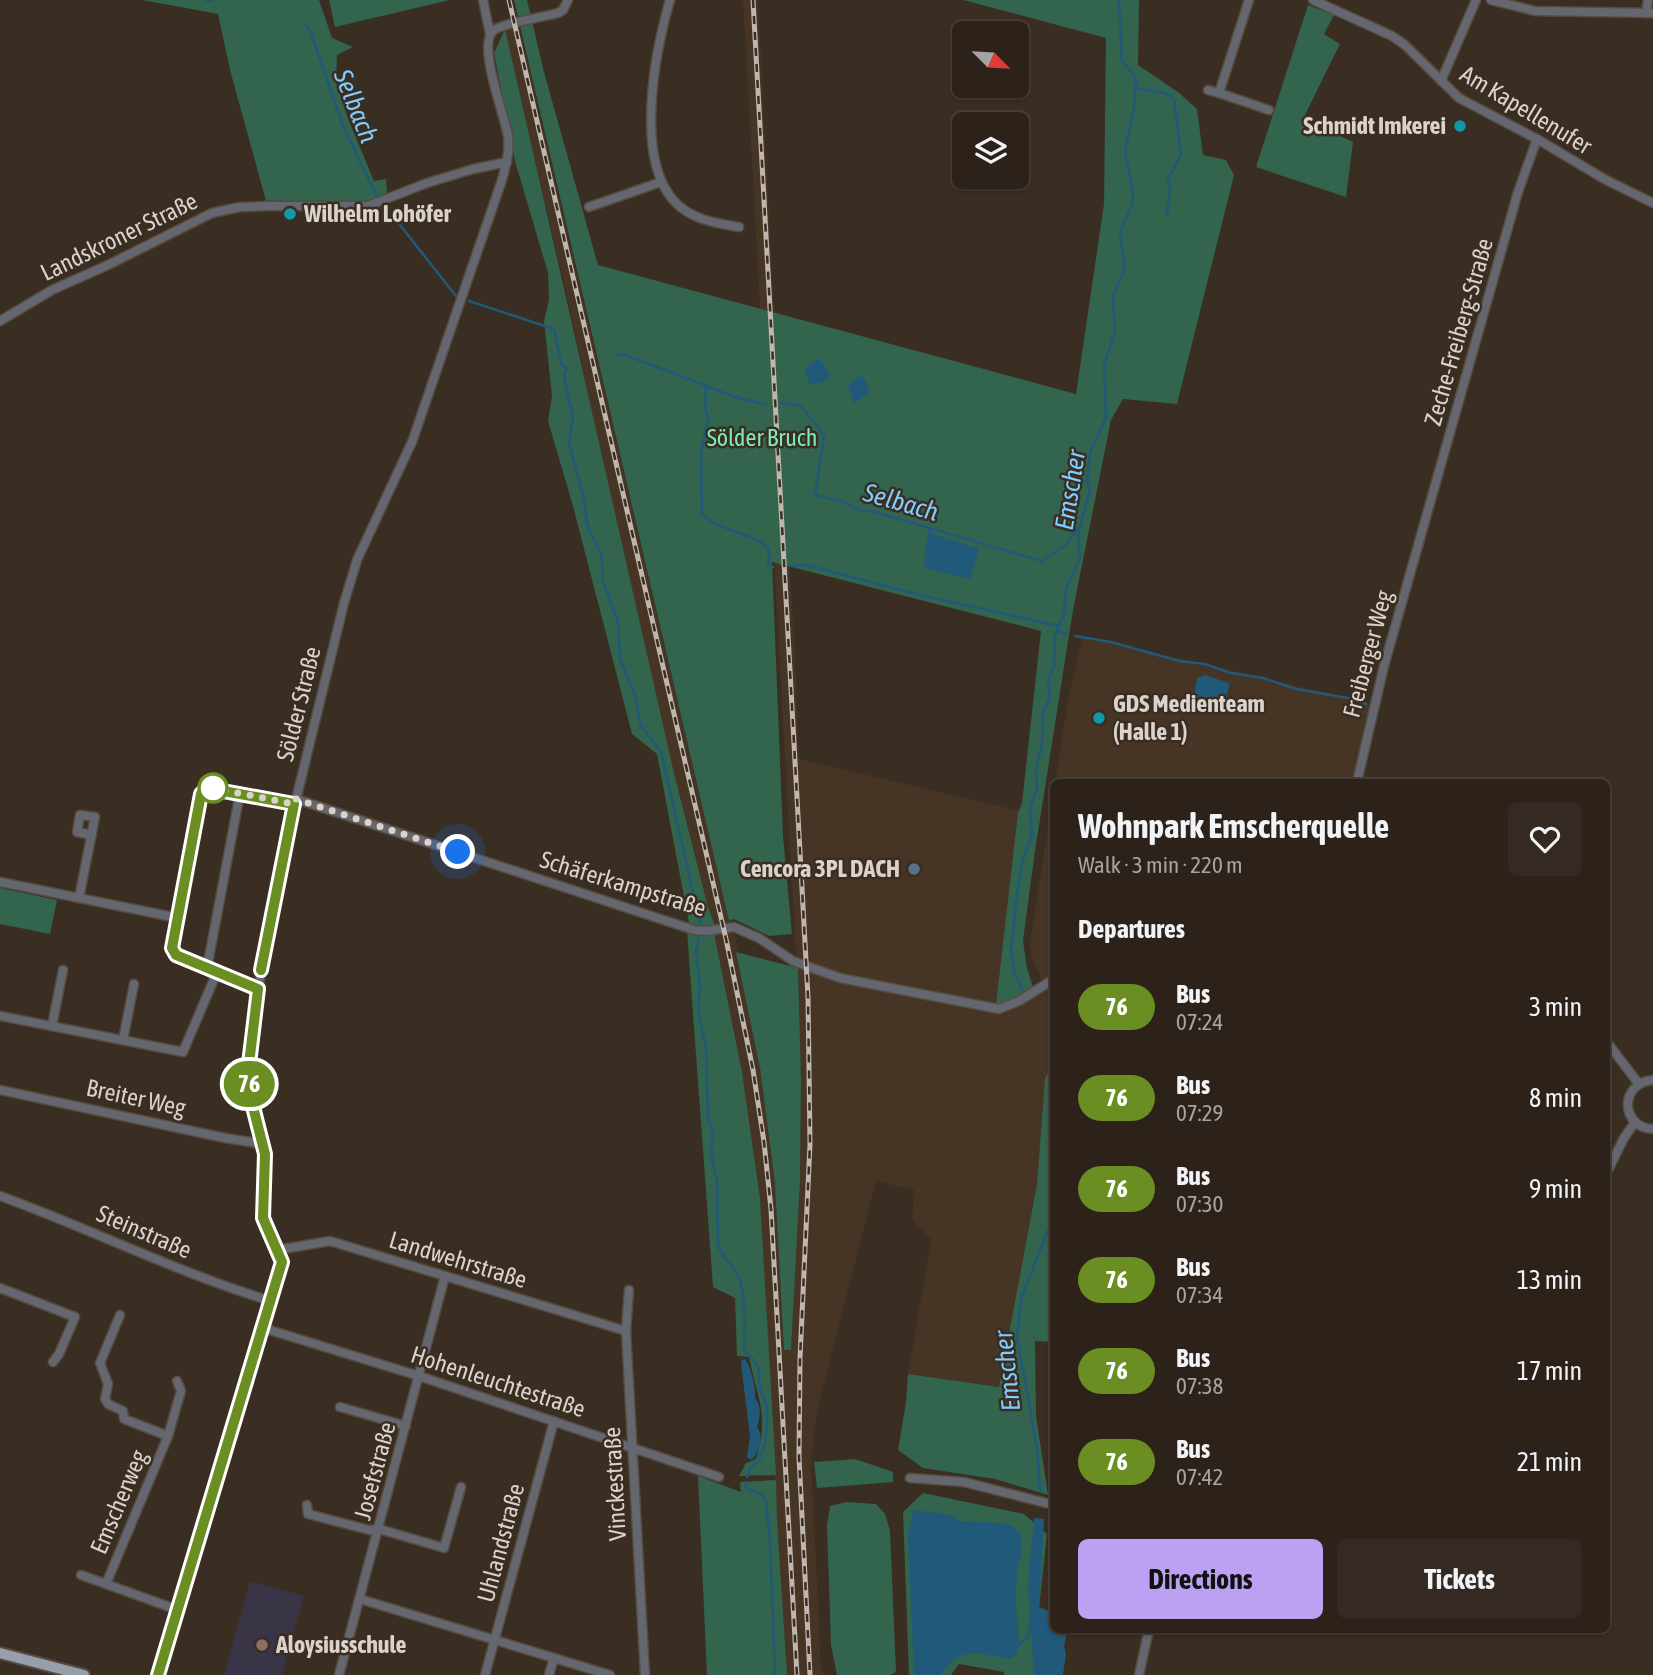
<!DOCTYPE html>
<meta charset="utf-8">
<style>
:root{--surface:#2c221a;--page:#342a23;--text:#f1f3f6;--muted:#a6a4a2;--line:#483f39;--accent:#bca0f2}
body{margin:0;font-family:"Asap Condensed",sans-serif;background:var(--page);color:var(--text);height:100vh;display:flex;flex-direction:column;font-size:26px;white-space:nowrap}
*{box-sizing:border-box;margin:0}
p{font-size:23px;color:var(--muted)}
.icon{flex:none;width:38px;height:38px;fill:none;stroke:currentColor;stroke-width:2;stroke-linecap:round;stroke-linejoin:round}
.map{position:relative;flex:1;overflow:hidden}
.side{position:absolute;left:1050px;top:779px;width:560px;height:854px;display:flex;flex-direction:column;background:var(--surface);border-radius:10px;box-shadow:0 2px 5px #0004,0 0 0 2px var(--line)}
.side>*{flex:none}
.badge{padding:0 14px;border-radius:23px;font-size:24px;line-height:46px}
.needle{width:46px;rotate:114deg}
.buttons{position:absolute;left:952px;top:21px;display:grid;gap:14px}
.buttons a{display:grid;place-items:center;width:77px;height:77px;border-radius:10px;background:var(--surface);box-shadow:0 2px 5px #0004,0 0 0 2px var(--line);font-size:35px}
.you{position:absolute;width:35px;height:35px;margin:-18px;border:5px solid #fff;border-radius:50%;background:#1a73e8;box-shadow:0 0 0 10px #1a73e833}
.map>.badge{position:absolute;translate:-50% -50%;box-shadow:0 0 0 4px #fff}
h2{padding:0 28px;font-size:26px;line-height:63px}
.round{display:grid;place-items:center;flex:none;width:74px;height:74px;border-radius:10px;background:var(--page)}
.summary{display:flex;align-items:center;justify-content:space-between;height:119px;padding:0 28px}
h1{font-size:33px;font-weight:700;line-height:52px}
.primary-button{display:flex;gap:14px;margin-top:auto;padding:14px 28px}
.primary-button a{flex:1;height:80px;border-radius:10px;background:var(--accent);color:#111;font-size:28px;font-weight:700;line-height:80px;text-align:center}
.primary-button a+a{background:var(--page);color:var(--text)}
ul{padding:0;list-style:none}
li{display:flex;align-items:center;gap:21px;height:91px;padding:0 28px}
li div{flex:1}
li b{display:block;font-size:26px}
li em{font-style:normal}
li .badge{min-width:77px;font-weight:700;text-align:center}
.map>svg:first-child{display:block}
</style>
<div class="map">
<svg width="1653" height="1675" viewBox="0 0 1653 1675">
<rect width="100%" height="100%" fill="#3a2d22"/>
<g fill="#463525">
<path d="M743,0H758L774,313L794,635L799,759L1020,811L996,1003L1042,981L1031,954L1030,942L1054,790L1053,1073H1048L1045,1078L1037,1184L999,1387L908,1374L931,1240L912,1219L914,1190L876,1181L817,1411L811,1459L821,1668L825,1675H787L784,1661L760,1198L742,1072L715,938L717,932L726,930L734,932L760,1068L775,1183L791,1349L800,1182L801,1077L798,968L811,973L810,958L796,957Z"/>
<path d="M519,26L729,921L725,926L716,928L708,907L674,773L596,432L565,288L506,38V29Z"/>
<path d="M1083,636L1370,703L1354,782H1055L1069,695Z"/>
</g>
<path fill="#3a3546" d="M250,1581L304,1596L282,1675H224Z"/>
<g fill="#33644d">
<path d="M142,0H319L332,38L353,47L337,55L336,82L347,116L374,181L386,179L387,196C379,199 369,203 361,204C329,208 298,199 266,201L230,70L218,14Z"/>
<path d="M329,0H450L335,27Z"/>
<path d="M514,0H527L544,72L598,265L1076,394L1104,204L1106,38L963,0H1139L1138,65L1178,92L1197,109L1203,155L1226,160L1234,175L1177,404L1123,399L1111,420L1073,610L1035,851L1023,941L1027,968L1033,987L1015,998L996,1004L1018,813L1022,803L1041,631L772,562L783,836L792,934L769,936L734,919L729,921Z"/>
<path d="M1308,5L1334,15L1324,34L1340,44L1303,119L1353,142L1346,197L1256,167Z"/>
<path d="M505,29L674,773L708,907L716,928H706L689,923L657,754L632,734L573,506L548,421L552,396L544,321L549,300L548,273L515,161L494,53Z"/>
<path d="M0,888L57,900L50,934L0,924Z"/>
<path d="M687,931L709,936L717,932L715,938L742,1072L760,1198L776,1475L739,1476L746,1463L756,1459C770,1414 757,1398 749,1357L737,1356L735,1298L713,1287Z"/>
<path d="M736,952L798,968L801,1077L800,1182L791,1350H784L775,1183L760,1068Z"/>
<path d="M1048,1073H1054L1053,1342L1035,1341L1036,1416L1048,1495L995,1479L923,1468L898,1450L906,1402L908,1374L999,1387L1037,1184L1045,1078Z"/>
<path d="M855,1459L893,1472V1482L817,1488L814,1462Z"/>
<path d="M698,1476L741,1492L740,1482L776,1480L777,1520L787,1675H707Z"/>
<path d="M923,1493L1024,1514L1047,1534L1034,1654L1047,1675H1004V1672L959,1664L951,1675H909L903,1512Z"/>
<path d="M846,1502L876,1504L885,1514L890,1530L896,1672L890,1675H837L831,1645L827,1525L830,1506Z"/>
</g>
<g fill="#20597a">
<path d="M819,358L831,375L823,382L809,384L807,375L804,372L808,366Z"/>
<path d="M862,375L869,388L867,394L854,403L848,385Z"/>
<path d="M928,529L932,534L979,549L970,579L925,568C922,554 929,542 928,529Z"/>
<path d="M1205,675L1229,683C1227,710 1219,702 1202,709L1193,702L1197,678Z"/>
<path d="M745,1359C751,1367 756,1388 755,1398C762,1407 760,1416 757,1427C764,1436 760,1453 751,1460L747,1457L750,1436L741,1364L742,1360Z"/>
<path d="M914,1510L950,1515L959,1521L1001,1523L1014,1527L1019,1532L1022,1539V1554L1017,1566L1016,1604L1019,1641L1016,1655L1011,1659C981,1655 959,1644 941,1675H914L908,1533Z"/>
<path d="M1034,1518L1044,1519L1039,1607L1053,1613L1054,1629H1068L1064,1646L1066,1654L1063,1675H1034L1028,1587Z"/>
</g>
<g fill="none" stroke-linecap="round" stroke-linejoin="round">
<g stroke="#20597a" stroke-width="2.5">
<path d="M205,0L212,1"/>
<path d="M306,26L310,30L343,126L377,197"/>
<path d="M1135,87C1148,93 1164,89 1174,99L1181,153L1174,169L1167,178L1170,186L1167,215"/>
<path d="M385,206L456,296"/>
<path d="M469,301L554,329L561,363L562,366L567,368"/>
<path d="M617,355H625L738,398L765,404"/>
<path d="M567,368L564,377L573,418L569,443L584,499L587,524L602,557L603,581L618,622L620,659L636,698L640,724L661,752L701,927"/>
<path d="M706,386L705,408L708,418L701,455L702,514C717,531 759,535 767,547C770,552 769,559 768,564L773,567"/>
<path d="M781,403L799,405L817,425L824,437L815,495L844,502L860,511H871L1042,561L1064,546L1079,528"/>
<path d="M790,566L806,565L920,595L1059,626"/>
<path d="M1058,631L1066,634"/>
<path d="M1075,636L1111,642L1179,661L1205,664L1231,673L1263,678L1296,689L1348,698L1366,704"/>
<path d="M699,935L696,952L700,985L698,1010L706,1049L708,1117L713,1134L711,1152L717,1181L718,1245C722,1257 729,1262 736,1272C746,1288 745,1330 744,1349L758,1366L760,1389L767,1407V1427L764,1447L759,1460L751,1467L747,1477"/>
<path d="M1022,989L1014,971L1011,951L1018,886L1024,856L1032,835L1030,809L1037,788L1036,767L1042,746L1043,713L1050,697L1048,681L1054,666L1055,636L1064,614L1066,588L1080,559L1078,534L1090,490L1087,483L1090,452L1106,418L1104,366L1115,331L1113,297L1125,267L1120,233L1132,204L1133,194L1125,151L1134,109L1136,80L1134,75L1122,61L1119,0"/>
<path d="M1049,1051L1051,1062"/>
<path d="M1053,1074L1054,1077"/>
<path d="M746,1482V1488L762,1495L766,1502L770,1542L775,1675"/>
<path d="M1040,1491L1037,1449L1017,1337L1021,1299L1049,1227L1054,1209"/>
<path d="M1016,1647L1028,1637L1030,1624"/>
</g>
<defs>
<g id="minor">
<path d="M483,0L490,34"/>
<path d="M670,0C655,52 634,159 675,202C692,220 716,223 739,227"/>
<path d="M1249,0L1219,93L1269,110"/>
<path d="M1313,0L1392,36L1405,45L1459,98L1537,139L1606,180L1653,203"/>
<path d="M1491,0L1535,11L1653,13"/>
<path d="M1646,13L1648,0"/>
<path d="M1441,81L1476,0"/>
<path d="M1208,90L1219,93"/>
<path d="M589,207L661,182"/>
<path d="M0,321L52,290L108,265L212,213L240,207L266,206H368L427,183L473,169L507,162"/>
<path d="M1357,782L1384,666L1518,192L1537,139"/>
<path d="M296,799L694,930L707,931L734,927L759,938L793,961L840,978L999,1009L1019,1001L1054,979"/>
<path d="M0,882L178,918"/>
<path d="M79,898L95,817L80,815L77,832L92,835"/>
<path d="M207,968L240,793"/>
<path d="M258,989L176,955L172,948L201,794L210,787L294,804"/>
<path d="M0,1016L183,1052L217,972"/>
<path d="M52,1026L63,970"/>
<path d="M123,1040L134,984"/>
<path d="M1606,1041L1639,1084"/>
<path d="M1653,1080C1619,1083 1620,1127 1653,1129"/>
<path d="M0,1090L225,1138L263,1144"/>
<path d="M1606,1174L1624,1138L1635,1122"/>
<path d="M0,1196C91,1229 178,1273 271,1301"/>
<path d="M277,1250L330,1241L626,1331"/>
<path d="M0,1288L75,1317L59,1354L53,1362"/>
<path d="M629,1290L626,1331L645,1675"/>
<path d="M263,1328L419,1376L719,1477"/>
<path d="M340,1407L406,1426"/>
<path d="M168,1436L181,1391L177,1381"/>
<path d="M910,1478L964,1482L1054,1505"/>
<path d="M307,1505L308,1514L369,1530L379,1529L444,1548L461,1487"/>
<path d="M81,1575L178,1610"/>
<path d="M106,1584L168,1436L124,1419L123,1411L108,1404L105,1399L108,1384L100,1363L120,1315"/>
<path d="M360,1599L610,1675"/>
<path d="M158,1675L281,1269V1256L263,1218L265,1154L249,1091V1064L258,989L283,853L344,603L357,560L412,442L502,180C506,165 510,151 508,136C505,116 476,43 494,30C504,23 543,17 558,13L563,10L568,0"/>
<path d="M339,1675L445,1276"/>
<path d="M485,1675L554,1421"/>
<path d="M549,1675L554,1658"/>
<path d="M1139,1675L1149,1629"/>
</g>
<path id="major" d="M0,1653L84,1675"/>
</defs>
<use href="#minor" stroke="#574b40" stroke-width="11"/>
<use href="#major" stroke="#574b40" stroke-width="14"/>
<use href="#minor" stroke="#64676f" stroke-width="8"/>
<use href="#major" stroke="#979eac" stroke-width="10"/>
<defs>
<g id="rail">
<path d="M509,0L726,939L753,1070L764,1142L771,1209L797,1675"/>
<path d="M753,0L808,997L810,1144L800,1358L799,1457L810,1675"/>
</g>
</defs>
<use href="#rail" stroke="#bfb6ae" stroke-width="5"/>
<use href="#rail" stroke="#3a2d22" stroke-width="2.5" stroke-dasharray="8" stroke-linecap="butt"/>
</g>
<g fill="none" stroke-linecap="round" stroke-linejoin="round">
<defs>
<path id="line" d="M158,1675L282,1262L263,1218L265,1154L249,1091V1064L258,989L176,955L172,948L201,794L207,788L294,804L261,970"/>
</defs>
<use href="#line" stroke="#fff" stroke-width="16"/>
<use href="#line" stroke="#6b8e23" stroke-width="10"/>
<path stroke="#dad2cb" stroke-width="7" stroke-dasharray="0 12.6" d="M213,788L294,804L296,799L458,852"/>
</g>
<g fill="#0f9aa8" stroke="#3a2d22" stroke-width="2.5">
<circle cx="1460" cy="126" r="7"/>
<circle cx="290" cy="214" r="7"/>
<circle cx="1099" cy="718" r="7"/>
</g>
<circle fill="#fff" stroke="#6b8e23" stroke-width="3.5" cx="213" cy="788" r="14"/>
<circle fill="#5c6f8a" stroke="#3a2d22" stroke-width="2.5" cx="914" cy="869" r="7"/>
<circle fill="#8d6e63" stroke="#3a2d22" stroke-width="2.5" cx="262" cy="1645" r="7"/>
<g text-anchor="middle" stroke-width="5" stroke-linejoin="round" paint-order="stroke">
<g font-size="24" fill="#dad2cb" stroke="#3a2d22">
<text transform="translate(1526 110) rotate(31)" y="8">Am Kapellenufer</text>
<text transform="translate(119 237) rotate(-26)" y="8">Landskroner Straße</text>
<text transform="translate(1459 332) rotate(-74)" y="8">Zeche-Freiberg-Straße</text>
<text transform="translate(1368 654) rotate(-75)" y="8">Freiberger Weg</text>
<text transform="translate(299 704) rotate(-76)" y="8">Sölder Straße</text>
<text transform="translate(623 884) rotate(17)" y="8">Schäferkampstraße</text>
<text transform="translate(136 1098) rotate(12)" y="8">Breiter Weg</text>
<text transform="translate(144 1232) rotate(23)" y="8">Steinstraße</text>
<text transform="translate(458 1260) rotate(17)" y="8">Landwehrstraße</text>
<text transform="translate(498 1382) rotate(18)" y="8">Hohenleuchtestraße</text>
<text transform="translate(375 1471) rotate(-75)" y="8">Josefstraße</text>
<text transform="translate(615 1484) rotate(-93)" y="8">Vinckestraße</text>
<text transform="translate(119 1502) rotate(-67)" y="8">Emscherweg</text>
<text transform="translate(501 1543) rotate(-75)" y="8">Uhlandstraße</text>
</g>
<g font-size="24" font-weight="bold" fill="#dad2cb" stroke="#3a2d22" text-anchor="start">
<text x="1446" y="134" text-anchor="end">Schmidt Imkerei</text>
<text x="304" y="222">Wilhelm Lohöfer</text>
<text x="1113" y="712">GDS Medienteam<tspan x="1113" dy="28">(Halle 1)</tspan></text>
<text x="900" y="877" text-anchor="end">Cencora 3PL DACH</text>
<text x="276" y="1653">Aloysiusschule</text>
</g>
<g font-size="24" fill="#7becb6" stroke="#3a2d22">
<text x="762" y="446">Sölder Bruch</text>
</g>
<g font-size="26" font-style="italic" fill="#7fccfe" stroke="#3a2d22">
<text transform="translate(356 106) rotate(68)" y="9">Selbach</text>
<text transform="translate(1070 490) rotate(-81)" y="9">Emscher</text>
<text transform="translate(901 502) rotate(16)" y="9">Selbach</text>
<text transform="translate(1007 1371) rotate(-96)" y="9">Emscher</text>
</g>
</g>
</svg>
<div class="buttons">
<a><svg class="needle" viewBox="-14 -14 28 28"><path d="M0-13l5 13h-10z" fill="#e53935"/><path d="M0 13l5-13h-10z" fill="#a6a4a2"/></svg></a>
<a><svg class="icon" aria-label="layers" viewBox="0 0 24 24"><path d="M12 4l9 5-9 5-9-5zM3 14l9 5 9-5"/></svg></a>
</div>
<div class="you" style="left:458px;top:852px"></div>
<b class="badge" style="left:249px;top:1084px;background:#6b8e23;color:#fff">76</b>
<section class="side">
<div class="summary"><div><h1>Wohnpark Emscherquelle</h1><p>Walk · 3 min · 220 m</p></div><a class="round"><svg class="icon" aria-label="heart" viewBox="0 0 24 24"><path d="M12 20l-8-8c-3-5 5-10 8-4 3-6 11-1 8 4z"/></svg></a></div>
<h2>Departures</h2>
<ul>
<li><span class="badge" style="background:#6b8e23;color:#fff">76</span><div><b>Bus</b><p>07:24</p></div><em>3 min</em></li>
<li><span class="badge" style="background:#6b8e23;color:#fff">76</span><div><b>Bus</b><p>07:29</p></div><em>8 min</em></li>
<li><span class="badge" style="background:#6b8e23;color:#fff">76</span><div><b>Bus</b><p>07:30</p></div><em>9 min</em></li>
<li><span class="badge" style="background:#6b8e23;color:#fff">76</span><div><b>Bus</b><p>07:34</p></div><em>13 min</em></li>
<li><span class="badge" style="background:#6b8e23;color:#fff">76</span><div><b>Bus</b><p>07:38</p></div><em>17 min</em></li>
<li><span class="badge" style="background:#6b8e23;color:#fff">76</span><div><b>Bus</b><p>07:42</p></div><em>21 min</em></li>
</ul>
<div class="primary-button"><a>Directions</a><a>Tickets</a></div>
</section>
</div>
